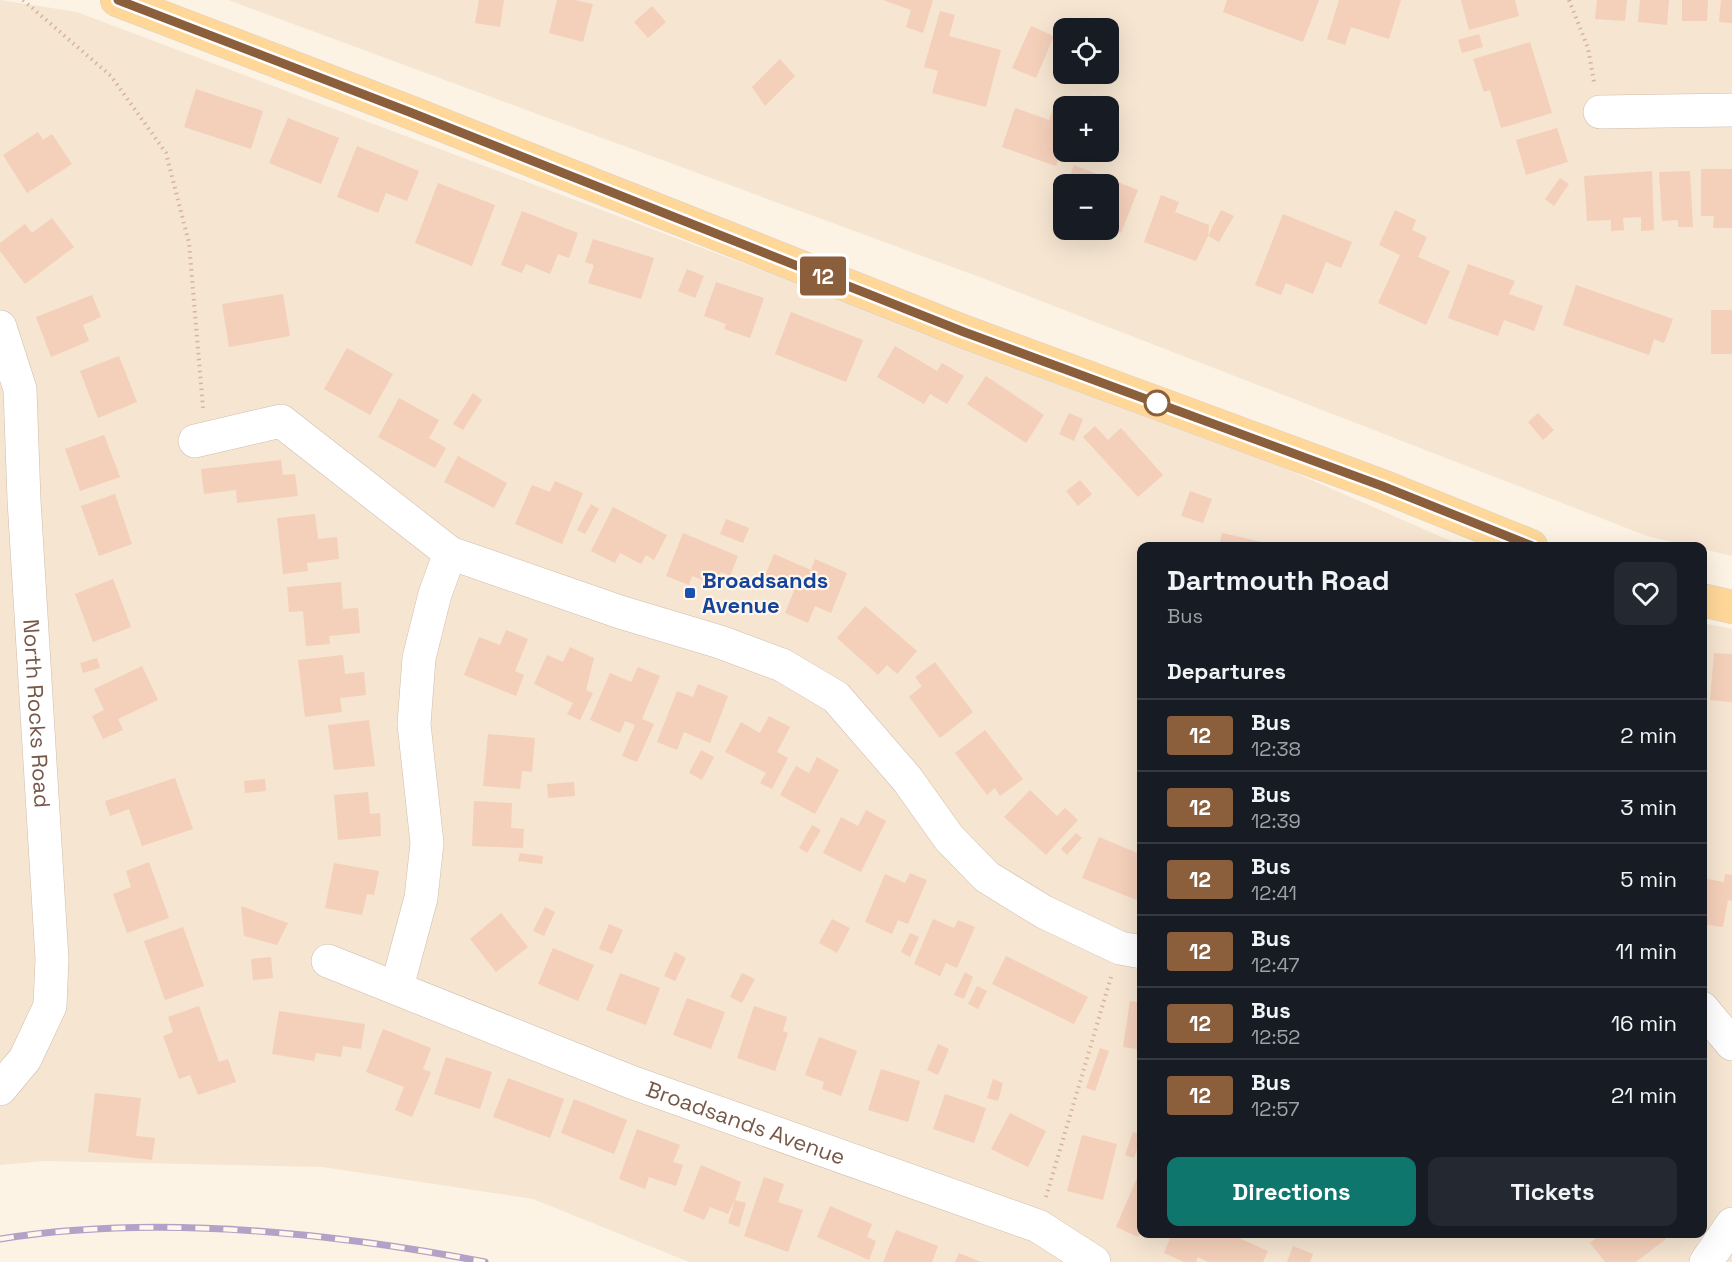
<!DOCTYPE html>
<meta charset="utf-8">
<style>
:root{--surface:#171b24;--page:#242831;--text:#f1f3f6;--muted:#9ea1a6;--line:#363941;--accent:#0f766e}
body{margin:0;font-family:"Space Grotesk",sans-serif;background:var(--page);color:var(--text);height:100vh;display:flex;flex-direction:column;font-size:22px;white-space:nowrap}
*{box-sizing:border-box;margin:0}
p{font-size:20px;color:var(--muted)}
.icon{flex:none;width:33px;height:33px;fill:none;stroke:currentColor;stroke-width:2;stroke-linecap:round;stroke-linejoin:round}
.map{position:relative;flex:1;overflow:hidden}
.details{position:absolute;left:1137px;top:542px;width:570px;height:696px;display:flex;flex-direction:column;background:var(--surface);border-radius:12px;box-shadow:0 6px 24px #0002}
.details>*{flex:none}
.badge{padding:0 12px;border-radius:4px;font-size:21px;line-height:39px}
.buttons{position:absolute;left:1053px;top:18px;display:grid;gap:12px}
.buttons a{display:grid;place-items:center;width:66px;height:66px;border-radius:12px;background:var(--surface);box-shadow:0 6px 24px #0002;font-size:30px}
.map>.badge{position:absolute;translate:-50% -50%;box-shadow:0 0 0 3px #fff}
h2{padding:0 30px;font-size:22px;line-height:54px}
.round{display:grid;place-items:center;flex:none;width:63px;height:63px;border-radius:12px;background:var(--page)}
.summary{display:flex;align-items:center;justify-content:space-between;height:102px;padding:0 30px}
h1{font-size:28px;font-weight:700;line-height:45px}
.action{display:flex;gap:12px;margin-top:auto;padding:12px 30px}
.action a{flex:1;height:69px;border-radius:12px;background:var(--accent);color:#fff;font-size:24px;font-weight:700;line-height:69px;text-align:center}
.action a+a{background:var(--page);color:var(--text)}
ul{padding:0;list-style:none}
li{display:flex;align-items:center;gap:18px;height:72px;padding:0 30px;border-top:2px solid var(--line)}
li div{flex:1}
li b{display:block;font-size:22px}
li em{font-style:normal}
li .badge{min-width:66px;font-weight:700;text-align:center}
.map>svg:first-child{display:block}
</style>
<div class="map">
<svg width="1732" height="1262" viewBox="0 0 1732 1262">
<rect width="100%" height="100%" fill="#fdf3e4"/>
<g fill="#f5e5d1" fill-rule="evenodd">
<path d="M0,0L77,12L933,335L1209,435L1462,546H1142V1233H1702L1703,623L1732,629V1262H689L533,1199L322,1167L44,1161L0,1165Z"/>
<path d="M228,0H1732V556L1703,549L1702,546H1689L1647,536L982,278ZM1064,28H1108V74H1064ZM1064,106H1108V152H1064ZM1064,184H1108V230H1064Z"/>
</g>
<g fill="#f4d0ba">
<path d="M479,0H504L500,27L475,23Z"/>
<path d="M557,0H575L593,4L583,42L549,33Z"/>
<path d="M883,0H933L923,33L906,27L911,10Z"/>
<path d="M1227,0H1319L1303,42L1223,12Z"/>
<path d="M1339,0H1401L1389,39L1351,27L1345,45L1327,39Z"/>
<path d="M1461,0H1515L1519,16L1469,30Z"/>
<path d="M1597,0H1627L1625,21L1595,19Z"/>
<path d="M1640,0H1669L1667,25L1638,22Z"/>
<path d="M1682,0H1708L1707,21H1682Z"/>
<path d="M1721,0H1732V23L1719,22Z"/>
<path d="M652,6L666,22L648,38L634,22Z"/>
<path d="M940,11L955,15L949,36L1001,50L986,107L932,93L938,71L924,67Z"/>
<path d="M1031,26L1054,36L1036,78L1012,68Z"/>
<path d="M1479,34L1483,47L1462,53L1458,40Z"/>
<path d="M1530,42L1552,113L1501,128L1490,90L1484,92L1473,59Z"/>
<path d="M780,59L795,76L765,106L752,87Z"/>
<path d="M196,89L263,111L251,149L184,127Z"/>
<path d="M1055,103L1064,106V145L1056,166L1002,147L1015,108L1049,120Z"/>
<path d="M288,118L339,138L321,184L269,163Z"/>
<path d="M1557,128L1568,162L1526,175L1516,140Z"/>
<path d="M38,132L43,140L52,134L72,164L27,193L3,155Z"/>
<path d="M357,146L419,171L407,201L386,193L378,213L337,197Z"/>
<path d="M1074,165L1138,190L1121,233L1108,228V184H1067Z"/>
<path d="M1701,169H1732V228H1713L1714,216H1701Z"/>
<path d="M1652,171L1654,230L1641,231V217L1623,218L1624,230L1611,231V220L1587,221L1584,176Z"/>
<path d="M1690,171L1693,227H1678V220L1662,221L1659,172Z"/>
<path d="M1560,178L1569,184L1554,206L1545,199Z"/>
<path d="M438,183L495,205L472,266L415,243Z"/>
<path d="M1161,195L1179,202L1175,212L1209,225L1208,236L1196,261L1144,242Z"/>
<path d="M1221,210L1234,216L1219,242L1208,236Z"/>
<path d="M1395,210L1416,220L1412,230L1427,237L1418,257L1450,271L1426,325L1378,303L1400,255L1379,245Z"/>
<path d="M522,211L578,233L569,258L558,254L550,274L526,264L522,273L501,265Z"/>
<path d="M1283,214L1352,242L1341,268L1326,262L1313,294L1286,283L1281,295L1255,285Z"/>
<path d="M52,218L74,247L25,284L0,251V243L25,224L32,233Z"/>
<path d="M593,239L654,258L641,299L588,283L594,265L585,262Z"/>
<path d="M1468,264L1515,281L1509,294L1543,306L1534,331L1504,320L1498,336L1448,318Z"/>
<path d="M687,269L704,276L695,298L678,291Z"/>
<path d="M716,282L764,298L750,338L724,329L726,324L704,316Z"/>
<path d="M1576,285L1673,319L1664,343L1654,339L1649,355L1563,325Z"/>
<path d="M283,294L290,336L229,347L222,304Z"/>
<path d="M92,295L101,317L83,325L89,341L51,357L36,317Z"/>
<rect x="1711" y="310" width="21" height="44"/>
<path d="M791,312L863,340L846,382L775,354Z"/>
<path d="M895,346L937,371L942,363L964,376L947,404L930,394L924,404L877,377Z"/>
<path d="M347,348L393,374L370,415L324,389Z"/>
<path d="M119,356L137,402L98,418L80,371Z"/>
<path d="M986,376L1044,415L1026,443L967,404Z"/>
<path d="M473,393L482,400L463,430L453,424Z"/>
<path d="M399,398L439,420L429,438L446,448L435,468L378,437Z"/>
<path d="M1069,413L1083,419L1074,441L1059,434Z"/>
<path d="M1538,413L1554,430L1543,440L1528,422Z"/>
<path d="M1095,426L1108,440L1121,428L1163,475L1138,497L1083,437Z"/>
<path d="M104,435L120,477L80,491L65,449Z"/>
<path d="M458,456L507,483L494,508L444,482Z"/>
<path d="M281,460L283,475L295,474L298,496L237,503L236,490L204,494L201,469Z"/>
<path d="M1080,480L1092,494L1078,506L1066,491Z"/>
<path d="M555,481L583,493L562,544L515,524L532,485L550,492Z"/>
<path d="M1190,491L1212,499L1203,523L1181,516Z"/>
<path d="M115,494L132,544L99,556L81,506Z"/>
<path d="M591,504L599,509L585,534L577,530Z"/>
<path d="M613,507L667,535L654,560L646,555L641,564L620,553L615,563L591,551Z"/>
<path d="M315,514L318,539L337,537L339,559L307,563L308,571L283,574L277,518Z"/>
<path d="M726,519L749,528L743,543L720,534Z"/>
<path d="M683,533L738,556L730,576L721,572L715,585L692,576L689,585L666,576Z"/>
<path d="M1222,533L1275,545V546H1219Z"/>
<path d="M774,554L811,570L815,559L847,573L831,613L815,606L808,623L785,613L794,591L764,578Z"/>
<path d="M113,579L131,627L93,642L75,594Z"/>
<path d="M341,582L343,609L358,608L360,633L329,636L330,644L306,646L303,611L289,612L287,587Z"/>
<path d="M865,606L917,651L897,674L887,665L878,675L837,638Z"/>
<path d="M506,630L528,639L515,671L524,675L516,696L464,675L479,637L500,645Z"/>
<path d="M570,647L594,658L586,690L593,693L580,720L567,714L573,703L534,684L547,655L563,662Z"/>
<path d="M1714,653L1732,654V702L1710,700Z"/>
<path d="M343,655L345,674L364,672L366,695L340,698L342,712L305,717L298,660Z"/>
<path d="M97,658L100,668L83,673L80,663Z"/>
<path d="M935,662L973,712L940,738L909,697L922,686L915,677Z"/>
<path d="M142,666L158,700L118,719L123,730L103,739L92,716L104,710L94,689Z"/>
<path d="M638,667L660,676L642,719L654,724L637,762L622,756L635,725L625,721L620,733L590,720L610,673L631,682Z"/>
<path d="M698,684L728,696L710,743L684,732L677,750L657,742L677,691L693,697Z"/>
<path d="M769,716L790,727L777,752L788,758L772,789L760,783L766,773L725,752L741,722L760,733Z"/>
<path d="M369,720L375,766L334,770L328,725Z"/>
<path d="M985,730L1023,779L1000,796L995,788L987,795L955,753Z"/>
<path d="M488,734L535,738L532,772L522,771L520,789L483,786Z"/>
<path d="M701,750L714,757L702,780L689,773Z"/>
<path d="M817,757L839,770L815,814L780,795L796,766L809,773Z"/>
<path d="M175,778L193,829L142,846L129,809L110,816L105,801Z"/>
<path d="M265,779L266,791L245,793L244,781Z"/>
<path d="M574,782L575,796L548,798L547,784Z"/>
<path d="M1030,790L1057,816L1065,808L1078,820L1046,855L1004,817Z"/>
<path d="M368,792L370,814L380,813L381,836L338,840L334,795Z"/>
<path d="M474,801L512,803L511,828L524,829L523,848L472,846Z"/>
<path d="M866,810L886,821L861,872L823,853L841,817L858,826Z"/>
<path d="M812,825L821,830L807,853L799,848Z"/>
<path d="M1076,833L1082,838L1067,855L1061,849Z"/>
<path d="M1099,837L1142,855V894L1139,901L1082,878Z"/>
<path d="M520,853L543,856L542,864L518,861Z"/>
<path d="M149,862L169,918L127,933L113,894L131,887L126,871Z"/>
<path d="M334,863L379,871L374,895L367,894L362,915L325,908Z"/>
<path d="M910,873L927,880L908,924L898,920L892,934L865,922L885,874L905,883Z"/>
<path d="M1725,874L1732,875V901L1728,900L1723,927L1702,924V878L1724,882Z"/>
<path d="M241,906L288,923L277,945L244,936Z"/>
<path d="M545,907L555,912L544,936L533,931Z"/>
<path d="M501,913L528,947L496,972L470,939Z"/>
<path d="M832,919L850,928L837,953L819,943Z"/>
<path d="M933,919L954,928L958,920L975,927L957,968L946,963L940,976L914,964Z"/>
<path d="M609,924L623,930L612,954L599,949Z"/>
<path d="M183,927L204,986L165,1000L144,941Z"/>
<path d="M910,933L919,937L910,957L901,952Z"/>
<path d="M553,948L594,965L578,1001L538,984Z"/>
<path d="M675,952L686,958L675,981L664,976Z"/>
<path d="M1006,956L1088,997L1074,1024L992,984Z"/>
<path d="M271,957L273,978L253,980L251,959Z"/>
<path d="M965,972L973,977L964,999L954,995Z"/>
<path d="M620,973L660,988L646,1025L606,1010Z"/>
<path d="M742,973L755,979L742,1003L730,997Z"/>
<path d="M977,986L987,991L978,1009L968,1004Z"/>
<path d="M687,998L725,1012L711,1049L673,1035Z"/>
<path d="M1130,1001L1142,1003V1050L1123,1047Z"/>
<path d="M199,1006L219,1062L228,1059L236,1082L198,1095L190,1075L179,1079L163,1036L173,1032L168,1017Z"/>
<path d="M754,1006L787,1017L783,1031L788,1033L775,1071L737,1058Z"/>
<path d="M279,1011L365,1024L361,1049L343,1046L341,1057L316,1053L314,1061L272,1054Z"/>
<path d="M383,1029L431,1048L423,1069L431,1072L412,1117L395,1110L404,1087L366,1072Z"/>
<path d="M819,1037L857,1051L841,1096L822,1089L824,1082L805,1075Z"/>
<path d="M938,1044L949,1049L938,1075L927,1070Z"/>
<path d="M1100,1048L1109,1051L1095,1091L1086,1088Z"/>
<path d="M446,1057L492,1072L480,1109L434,1094Z"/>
<path d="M881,1069L920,1081L908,1122L868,1110Z"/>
<path d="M508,1078L564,1099L550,1138L493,1117Z"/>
<path d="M993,1079L1003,1083L998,1101L987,1098Z"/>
<path d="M95,1093L141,1098L136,1136L155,1138L152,1160L88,1152Z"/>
<path d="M945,1094L986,1108L974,1143L933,1129Z"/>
<path d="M574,1099L627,1120L614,1154L561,1133Z"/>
<path d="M1702,1109L1707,1129L1702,1130Z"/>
<path d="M1010,1113L1046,1131L1028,1167L991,1149Z"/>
<path d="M637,1129L680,1145L673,1162L683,1165L676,1186L649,1177L645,1189L619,1179Z"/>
<path d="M1133,1132L1142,1135L1134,1158L1125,1155Z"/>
<path d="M1082,1135L1117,1144L1103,1200L1067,1191Z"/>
<path d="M701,1165L741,1182L735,1200L746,1203L739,1227L728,1223L735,1200L728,1214L710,1207L704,1220L683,1211Z"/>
<path d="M1142,1166V1230L1138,1237L1116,1227Z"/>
<path d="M764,1177L784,1184L778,1202L803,1210L788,1252L744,1236Z"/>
<path d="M830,1206L872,1224L867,1237L876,1241L869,1260L817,1237Z"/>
<path d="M896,1230L938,1246L932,1262H883Z"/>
<path d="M1172,1233H1228L1268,1251L1263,1262H1208L1198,1257L1196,1262H1184L1164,1253Z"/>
<path d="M1603,1233H1661L1666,1239L1636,1262H1605L1590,1243Z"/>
<path d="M1293,1246L1313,1254L1310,1262H1287Z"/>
<path d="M959,1253L981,1262H955Z"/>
</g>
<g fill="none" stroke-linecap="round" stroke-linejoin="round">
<defs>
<g id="minor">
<path d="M1600,112L1732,110"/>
<path id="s1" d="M0,327L20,389L24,500L52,959L50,1006L25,1059L0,1089"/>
<path d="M195,441L281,421L450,553L620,612L720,642L782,665L836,697L907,779L949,838L987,877L1044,912L1120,948L1142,952"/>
<path id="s2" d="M328,961L631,1082L1038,1226L1094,1262"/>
<path d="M397,987L421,898L427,843L414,724L419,658L435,594L450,553"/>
<path d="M1702,1008L1732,1044"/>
<path d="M1706,1262L1732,1224"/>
</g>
<g id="major">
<path d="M117,0L412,113L965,332L1382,486L1531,546"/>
<path d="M1702,600L1732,607"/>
</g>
</defs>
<use href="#minor" stroke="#d1bcac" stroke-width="34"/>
<use href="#major" stroke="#d9d0cc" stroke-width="34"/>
<g stroke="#d9b39d" stroke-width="4" stroke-dasharray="1.5 4.5" stroke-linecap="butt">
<path d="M23,0L111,76L166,153L189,243L203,408"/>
<path d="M1569,0L1588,48L1594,82"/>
<path d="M1046,1197L1111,977"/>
</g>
<use href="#minor" stroke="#fff" stroke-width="33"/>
<use href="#major" stroke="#ffd899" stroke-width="33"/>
<defs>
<path id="rail" d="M0,1239C154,1214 333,1233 485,1262"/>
</defs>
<use href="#rail" stroke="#b5a1c8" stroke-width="7"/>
<use href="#rail" stroke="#fff7eb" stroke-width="4.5" stroke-dasharray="14" stroke-linecap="butt"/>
</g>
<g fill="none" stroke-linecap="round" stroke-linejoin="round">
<defs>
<path id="line" d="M118,0L412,113L964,332L1382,486L1532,546"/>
</defs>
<use href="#line" stroke="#fff" stroke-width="14"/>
<use href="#line" stroke="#8b5e3c" stroke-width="9"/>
</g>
<circle fill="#fff" stroke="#8b5e3c" stroke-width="3" cx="1157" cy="403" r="12"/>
<rect fill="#1a4fb4" stroke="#fff7eb" stroke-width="2" x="684" y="587" width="12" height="12" rx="3"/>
<g text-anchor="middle" stroke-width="4.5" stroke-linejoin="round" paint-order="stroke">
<g font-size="22" font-weight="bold" fill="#164399" stroke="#fff7eb" text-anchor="start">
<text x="702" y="588">Broadsands<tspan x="702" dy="25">Avenue</tspan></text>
</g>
<g font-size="22" fill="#775848" stroke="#fff7eb">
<text dy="8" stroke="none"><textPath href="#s1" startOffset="390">North Rocks Road</textPath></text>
<text dy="8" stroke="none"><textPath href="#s2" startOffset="448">Broadsands Avenue</textPath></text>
</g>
</g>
</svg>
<div class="buttons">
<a><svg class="icon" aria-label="locate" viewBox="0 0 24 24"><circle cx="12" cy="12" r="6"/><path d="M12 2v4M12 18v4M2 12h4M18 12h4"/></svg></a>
<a>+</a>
<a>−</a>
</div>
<b class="badge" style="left:823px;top:276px;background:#8b5e3c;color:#fff">12</b>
<section class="details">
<div class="summary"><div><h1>Dartmouth Road</h1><p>Bus</p></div><a class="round"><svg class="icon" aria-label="heart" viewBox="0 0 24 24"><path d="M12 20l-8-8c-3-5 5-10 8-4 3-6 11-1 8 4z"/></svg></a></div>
<h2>Departures</h2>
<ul>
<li><span class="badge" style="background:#8b5e3c;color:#fff">12</span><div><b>Bus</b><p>12:38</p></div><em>2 min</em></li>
<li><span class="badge" style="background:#8b5e3c;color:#fff">12</span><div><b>Bus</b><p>12:39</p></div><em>3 min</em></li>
<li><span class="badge" style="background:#8b5e3c;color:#fff">12</span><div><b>Bus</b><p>12:41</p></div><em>5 min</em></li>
<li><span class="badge" style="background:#8b5e3c;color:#fff">12</span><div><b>Bus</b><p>12:47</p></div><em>11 min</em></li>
<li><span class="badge" style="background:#8b5e3c;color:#fff">12</span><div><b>Bus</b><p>12:52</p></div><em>16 min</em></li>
<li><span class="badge" style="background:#8b5e3c;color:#fff">12</span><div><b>Bus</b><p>12:57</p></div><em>21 min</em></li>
</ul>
<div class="action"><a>Directions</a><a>Tickets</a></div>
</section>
</div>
